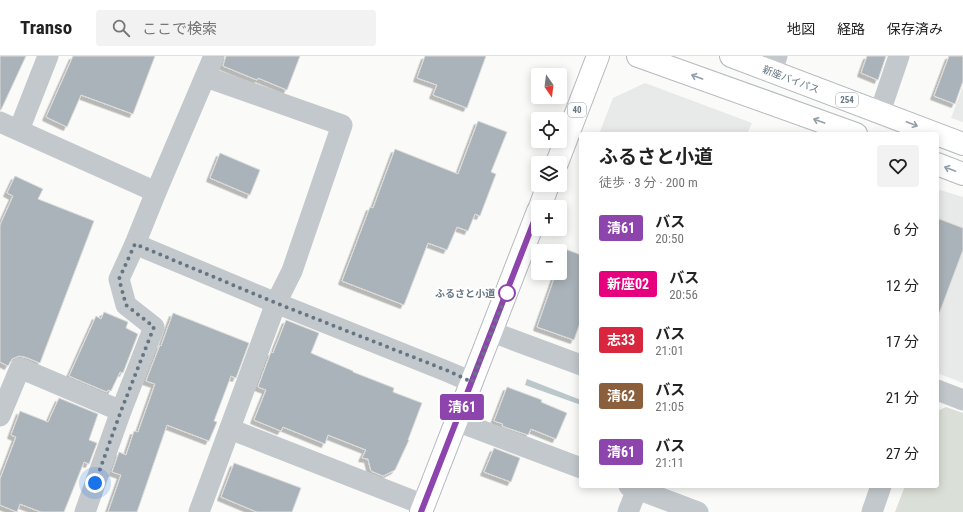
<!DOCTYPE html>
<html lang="ja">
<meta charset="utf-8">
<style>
:root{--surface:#fff;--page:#f2f2f2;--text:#222;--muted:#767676;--line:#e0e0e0}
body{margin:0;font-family:"Roboto Condensed","Noto Sans JP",sans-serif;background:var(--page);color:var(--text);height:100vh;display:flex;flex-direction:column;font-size:15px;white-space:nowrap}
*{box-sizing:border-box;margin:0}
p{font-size:13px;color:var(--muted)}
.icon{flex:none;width:22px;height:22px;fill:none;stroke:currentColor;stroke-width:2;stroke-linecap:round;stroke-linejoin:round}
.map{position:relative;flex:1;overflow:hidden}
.panel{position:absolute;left:579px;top:76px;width:360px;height:356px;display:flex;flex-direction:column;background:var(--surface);border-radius:4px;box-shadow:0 2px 10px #0003}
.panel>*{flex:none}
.badge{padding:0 8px;border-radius:3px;font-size:14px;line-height:26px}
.needle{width:26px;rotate:166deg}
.controls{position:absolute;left:531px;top:12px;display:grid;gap:8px}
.controls a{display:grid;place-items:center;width:36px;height:36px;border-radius:4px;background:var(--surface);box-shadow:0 2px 10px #0003;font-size:20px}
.you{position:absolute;width:20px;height:20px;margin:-10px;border:3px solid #fff;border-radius:50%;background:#1a73e8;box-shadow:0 0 0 6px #1a73e833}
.map>.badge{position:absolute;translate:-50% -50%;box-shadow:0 0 0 2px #fff}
.round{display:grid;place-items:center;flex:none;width:42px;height:42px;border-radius:4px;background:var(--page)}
.overview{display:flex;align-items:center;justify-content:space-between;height:68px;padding:0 20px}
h1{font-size:19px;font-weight:700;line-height:30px}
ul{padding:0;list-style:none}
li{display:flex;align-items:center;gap:12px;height:56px;padding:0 20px}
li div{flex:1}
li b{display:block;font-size:15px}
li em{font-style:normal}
li .badge{min-width:44px;font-weight:700;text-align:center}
header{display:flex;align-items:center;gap:24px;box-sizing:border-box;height:56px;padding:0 20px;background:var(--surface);border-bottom:1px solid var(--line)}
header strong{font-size:19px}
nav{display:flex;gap:22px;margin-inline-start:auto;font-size:14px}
.search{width:280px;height:36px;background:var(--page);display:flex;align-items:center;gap:10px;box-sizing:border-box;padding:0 14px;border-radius:4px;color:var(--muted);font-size:15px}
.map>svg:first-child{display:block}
</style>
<header>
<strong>Transo</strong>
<div class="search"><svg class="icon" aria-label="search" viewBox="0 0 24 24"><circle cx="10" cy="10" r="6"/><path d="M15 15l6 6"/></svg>ここで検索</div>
<nav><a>地図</a><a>経路</a><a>保存済み</a></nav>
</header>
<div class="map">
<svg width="963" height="456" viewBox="0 0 963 456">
<defs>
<filter id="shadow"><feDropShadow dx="-3.5" dy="3.5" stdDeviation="0" flood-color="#0004"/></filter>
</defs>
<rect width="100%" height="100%" fill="#fafaf8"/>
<g fill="#e8e9e9">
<path d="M645,27L752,67L747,78H599L613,42Z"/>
<path d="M963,30V66L951,62Z"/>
<path d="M937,133L963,141V327L937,317Z"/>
</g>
<path fill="#dadfd7" d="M946,351L963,357V456H895L905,430H937V355Z"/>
<path fill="#bbc7cb" d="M527,323L581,344V349L525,329Z"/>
<g fill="#aab3b9" stroke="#dcdcda" filter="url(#shadow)">
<path d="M0,0H26L1,54H0Z"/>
<path d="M73,0H155L133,58L81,39L67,71L46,61Z"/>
<path d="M226,0H300L287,34L258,22L257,24L223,10Z"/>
<path d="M425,0H486L467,52L433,39L437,29L417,22Z"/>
<path d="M867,0H886L878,24L861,17Z"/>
<path d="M949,0H963V25L955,48L934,40Z"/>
<path d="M478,65L507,76L491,116L496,118L480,160L475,158L468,175L457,171L447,194L428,187L404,249L342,225L370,151L373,152L395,93L458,118Z"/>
<path d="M220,97L260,114L250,139L210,122Z"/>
<path d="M15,120L43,133L38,143L94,165L40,307L25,301L19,300L12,303L8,310L0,306V169L13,140L7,137Z"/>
<path d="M937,162L963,172V194L939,258H937Z"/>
<path d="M565,193L581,199V264L574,284L537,271L556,217H560V207Z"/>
<path d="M104,256L128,266L126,272L138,278L123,317L120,316L111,335L108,334L107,336L69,320L96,260L101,263Z"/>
<path d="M173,257L249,287L236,322L231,320L214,365L217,366L209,385L167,369L137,456H108L121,419L112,416L119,396L126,399L134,375L138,376L155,328L146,325L160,289L161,290Z"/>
<path d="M286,264L319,277L311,297L353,315V316L394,332L393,336L422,347L408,384H409L395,414L383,420L371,415L368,403L362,402L366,394L328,379L325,388L283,371L281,375L254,364L266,334L258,331L271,296L273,297Z"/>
<path d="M507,331L542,344L541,346L567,357L556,383L531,373L528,379L502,370L503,368L494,365Z"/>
<path d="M59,342L98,358L89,384L97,387L89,408L84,406L64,456H41L20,448L17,456L0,449V423L16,381L11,379L20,355L48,366Z"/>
<path d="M494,392L520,402L511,426L484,416Z"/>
<path d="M234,407L301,432L292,456H257L221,441Z"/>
</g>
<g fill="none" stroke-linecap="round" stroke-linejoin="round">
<defs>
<g id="primary">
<path d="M557,107L598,0"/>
<path d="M540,151L548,129"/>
<path d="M421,456L538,155"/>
</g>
<g id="trunk">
<path d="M638,0L856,78"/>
<path d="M731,0L963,88"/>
<path d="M937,108L963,118"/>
</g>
</defs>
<use href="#primary" stroke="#b5babe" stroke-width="24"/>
<use href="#trunk" stroke="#b4b9bd" stroke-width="24"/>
<g stroke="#c3c8cc" stroke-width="21">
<path d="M772,15L777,0"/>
<path d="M880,56L899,0"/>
<path d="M0,66L156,136"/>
<path d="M19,74L48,0"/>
<path d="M135,188L276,247L446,315L472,326"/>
<path d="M492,276L581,309"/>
<path d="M937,334L963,344"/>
<path d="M0,360L20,312L121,355"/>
<path d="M456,365L581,412"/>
<path d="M230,373L424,449"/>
<path d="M629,430L698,456"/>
<path d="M85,456L121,355L154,271L126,249L119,223L135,188L156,136L214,0"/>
<path d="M199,456L276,247L292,215L342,69L206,21"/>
<path d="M628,456L637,433"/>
<path d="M872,456L881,430"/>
</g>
<use href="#primary" stroke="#fff" stroke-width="22"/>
<use href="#trunk" stroke="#fff" stroke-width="22"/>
</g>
<defs><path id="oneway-shaft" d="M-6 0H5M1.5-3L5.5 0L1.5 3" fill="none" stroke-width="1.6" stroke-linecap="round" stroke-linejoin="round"/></defs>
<g stroke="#939fa8">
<use href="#oneway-shaft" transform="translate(697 21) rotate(-160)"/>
<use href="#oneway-shaft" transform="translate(819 65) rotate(-160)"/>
<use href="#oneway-shaft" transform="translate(912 68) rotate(21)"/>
<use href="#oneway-shaft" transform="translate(950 113) rotate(-159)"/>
</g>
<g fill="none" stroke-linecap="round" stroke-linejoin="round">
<defs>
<path id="line" d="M421,456L538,155"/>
</defs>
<use href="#line" stroke="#fff" stroke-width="9"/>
<use href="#line" stroke="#8e44ad" stroke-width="6"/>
<path stroke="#657683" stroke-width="4" stroke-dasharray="0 7.2" d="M95,427L121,355L154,271L126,249L119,223L135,188L276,247L446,314L472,326L507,236V237"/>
</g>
<circle fill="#fff" stroke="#8e44ad" stroke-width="2" cx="507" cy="237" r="8"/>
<g text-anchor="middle" stroke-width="4" stroke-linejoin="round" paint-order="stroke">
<g fill="#fff" stroke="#939fa8" stroke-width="1">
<rect x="836" y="37" width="22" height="14" rx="3"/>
<rect x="568" y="47" width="18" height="14" rx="3"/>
</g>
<g font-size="9" font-weight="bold" fill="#657683">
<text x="847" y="47">254</text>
<text x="577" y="57">40</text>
</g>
<g font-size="10" fill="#657683" stroke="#fff">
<text transform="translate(791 23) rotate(21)" y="4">新座バイパス</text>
</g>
<g font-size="10" font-weight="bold" fill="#657683" stroke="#fff" text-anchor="end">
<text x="495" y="241">ふるさと小道</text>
</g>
</g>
</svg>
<div class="controls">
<a><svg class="needle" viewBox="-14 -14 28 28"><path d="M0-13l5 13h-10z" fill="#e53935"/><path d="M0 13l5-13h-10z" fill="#767676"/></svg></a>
<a><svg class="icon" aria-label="locate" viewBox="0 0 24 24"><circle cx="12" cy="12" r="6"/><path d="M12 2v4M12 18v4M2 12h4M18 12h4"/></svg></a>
<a><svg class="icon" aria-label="layers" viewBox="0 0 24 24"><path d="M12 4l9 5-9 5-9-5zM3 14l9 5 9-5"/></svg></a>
<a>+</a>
<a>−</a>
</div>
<div class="you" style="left:95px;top:427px"></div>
<b class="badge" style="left:462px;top:351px;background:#8e44ad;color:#fff">清61</b>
<section class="panel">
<div class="overview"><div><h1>ふるさと小道</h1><p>徒歩 · 3 分 · 200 m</p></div><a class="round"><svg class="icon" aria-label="heart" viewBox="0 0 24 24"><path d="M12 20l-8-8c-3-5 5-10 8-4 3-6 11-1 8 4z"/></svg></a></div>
<ul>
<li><span class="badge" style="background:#8e44ad;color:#fff">清61</span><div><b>バス</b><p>20:50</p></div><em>6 分</em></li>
<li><span class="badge" style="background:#e6007e;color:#fff">新座02</span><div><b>バス</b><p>20:56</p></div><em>12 分</em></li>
<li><span class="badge" style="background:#d7263d;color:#fff">志33</span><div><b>バス</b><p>21:01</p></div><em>17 分</em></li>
<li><span class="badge" style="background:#8b5e3c;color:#fff">清62</span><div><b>バス</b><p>21:05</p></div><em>21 分</em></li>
<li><span class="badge" style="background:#8e44ad;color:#fff">清61</span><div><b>バス</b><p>21:11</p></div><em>27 分</em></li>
</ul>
</section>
</div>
